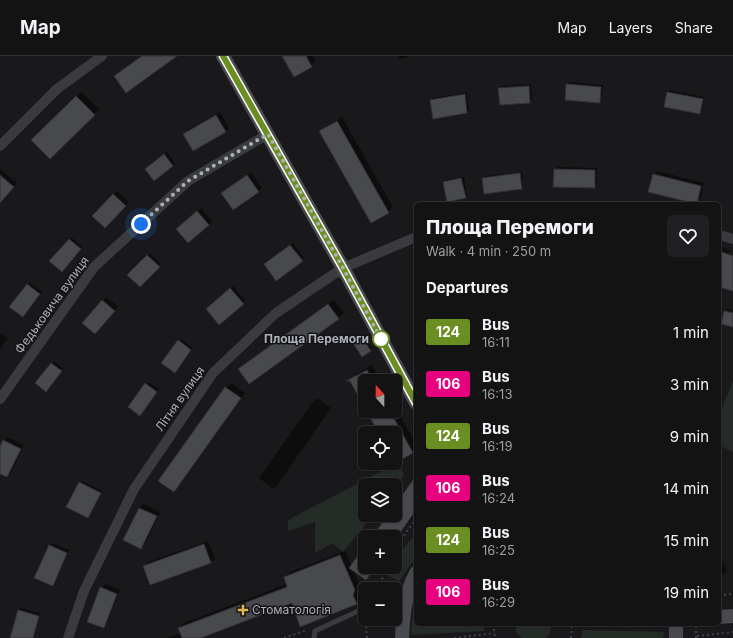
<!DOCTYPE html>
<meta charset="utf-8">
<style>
:root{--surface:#131314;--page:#202022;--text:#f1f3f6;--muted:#9d9ea0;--line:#323234}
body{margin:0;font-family:Inter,sans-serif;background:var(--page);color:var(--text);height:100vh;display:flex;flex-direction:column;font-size:15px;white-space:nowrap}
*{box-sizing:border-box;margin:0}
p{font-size:13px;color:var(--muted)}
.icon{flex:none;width:22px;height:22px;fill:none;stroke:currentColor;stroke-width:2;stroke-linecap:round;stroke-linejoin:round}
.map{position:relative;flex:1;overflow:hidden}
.panel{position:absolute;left:414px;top:146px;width:307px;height:424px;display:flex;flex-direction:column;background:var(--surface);border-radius:6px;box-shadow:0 1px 3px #0004,0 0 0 1px var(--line)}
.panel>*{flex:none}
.badge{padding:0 8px;border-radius:3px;font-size:14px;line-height:26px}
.needle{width:26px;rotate:339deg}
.tools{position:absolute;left:358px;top:318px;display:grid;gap:8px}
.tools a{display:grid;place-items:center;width:44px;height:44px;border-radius:6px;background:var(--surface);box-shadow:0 1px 3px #0004,0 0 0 1px var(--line);font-size:20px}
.you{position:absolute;width:20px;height:20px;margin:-10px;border:3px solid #fff;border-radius:50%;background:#1a73e8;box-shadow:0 0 0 6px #1a73e833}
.map>.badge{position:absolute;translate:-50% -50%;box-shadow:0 0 0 2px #fff}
h2{padding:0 12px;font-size:15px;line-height:36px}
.round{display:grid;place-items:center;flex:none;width:42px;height:42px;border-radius:6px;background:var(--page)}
.head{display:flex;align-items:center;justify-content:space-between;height:68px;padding:0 12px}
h1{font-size:19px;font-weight:800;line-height:30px}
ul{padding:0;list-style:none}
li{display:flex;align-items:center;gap:12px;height:52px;padding:0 12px}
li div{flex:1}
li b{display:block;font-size:15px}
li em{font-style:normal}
li .badge{min-width:44px;font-weight:700;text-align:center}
header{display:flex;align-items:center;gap:24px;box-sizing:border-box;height:56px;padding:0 20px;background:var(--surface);border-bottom:1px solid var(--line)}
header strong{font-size:19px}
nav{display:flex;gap:22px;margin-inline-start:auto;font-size:14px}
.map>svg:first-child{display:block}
</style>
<header>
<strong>Map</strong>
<nav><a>Map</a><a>Layers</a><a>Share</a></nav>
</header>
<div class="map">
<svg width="733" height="582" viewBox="0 0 733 582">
<rect width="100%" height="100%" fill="#19191b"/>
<g fill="#252c27">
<path d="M733,325V396L719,389V360Z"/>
<path d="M399,406L404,419L395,431V429H365V459H373L343,496L332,487L315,497V466L288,475V464Z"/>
<path d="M416,478V501L399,525L387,519L392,511H395C395,500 409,486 416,478Z"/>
<path d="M416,547V568H485L484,575L411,579L412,564Z"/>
<path d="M516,568H551C551,574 550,578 546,582H521L516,575Z"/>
<path d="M583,574L664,576L663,582H581Z"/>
</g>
<g fill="#0007">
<path d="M283,0H313L316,5L311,10Z"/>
<path d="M398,0H412L399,3Z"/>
<path d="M569,26L603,29L601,44L599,46L567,29Z"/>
<path d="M531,28L532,43L530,46L501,48L499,32L502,30Z"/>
<path d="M670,34L704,41L702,54L700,57L667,37Z"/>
<path d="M81,36L99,53L50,101L33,84Z"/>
<path d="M467,36L469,54L467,56L434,61L431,44L433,42Z"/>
<path d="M220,56L229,72L226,76L185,78L188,74Z"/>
<path d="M342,61L393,151L388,156L320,76L325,71Z"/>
<path d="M167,96L175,107L154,124L148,111Z"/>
<path d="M557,111L597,112V128L594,131L555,114Z"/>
<path d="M0,113L17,127L0,146Z"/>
<path d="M657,115L704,127L700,143L696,147L654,119Z"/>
<path d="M251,116L262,132L258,136L222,137Z"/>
<path d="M522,116L523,130L521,132L483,123L485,120Z"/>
<path d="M464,121L467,139L465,141L444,127L447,124Z"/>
<path d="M117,135L129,146L105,171L94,160Z"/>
<path d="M201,152L212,165L208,169H181Z"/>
<path d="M71,181L82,191L64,212L69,184Z"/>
<path d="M293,187L304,202L302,205L267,206Z"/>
<path d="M719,191L730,194L727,203L733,205V235L719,230Z"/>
<path d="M150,197L161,208L140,230L129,219Z"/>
<path d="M30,227L42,236L25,258L28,229Z"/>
<path d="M233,230L245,245L220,268L207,253Z"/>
<path d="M106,241L118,250L99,273L102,245Z"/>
<path d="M334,244L344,257L339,262L249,327L244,308Z"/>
<path d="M728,253L733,255V256L726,254Z"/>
<path d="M0,277L8,282L0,293Z"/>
<path d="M360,278L365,281L372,292L370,294L354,282Z"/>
<path d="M181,283L193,292L177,313L178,285Z"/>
<path d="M416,287V297L413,291Z"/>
<path d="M54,305L63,313L48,332L52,308Z"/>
<path d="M372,309L381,325H365V351L350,324L355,319Z"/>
<path d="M148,326L159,333L143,356L146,328Z"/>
<path d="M231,327L245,337L179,430L174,435L159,425L226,332Z"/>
<path d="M317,342L331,352L278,428L273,433L259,422L312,347Z"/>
<path d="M395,350L416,388V393L413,396L396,406L395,377H380L367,355H395Z"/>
<path d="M7,381L24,389L11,417L7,420L0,417V393L4,385Z"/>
<path d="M416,422V456L395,485V481H373L389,459H395V451Z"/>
<path d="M82,425L102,435L88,461L80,427Z"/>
<path d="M143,448L160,456L145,488L141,492L125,484L139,452Z"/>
<path d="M208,485L215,503L211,506L151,528L144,510L148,506Z"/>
<path d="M52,487L69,494L55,527L52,529L50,489Z"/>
<path d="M365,492V511H376L366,523L353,513L359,529L357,533L361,542L356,547L293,546L198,582H167L181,577L179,572L184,567L287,528L285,521L290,516L345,495L352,511Z"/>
<path d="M719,497L727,515L719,521Z"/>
<path d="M105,528L120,534L107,567L104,571L101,532Z"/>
<path d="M21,552L40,557L34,582H11L18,555Z"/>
</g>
<g fill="#48494d" stroke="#333337">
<path d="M142,0H177L126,37L114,20Z"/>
<path d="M282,0H306L312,11L294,21Z"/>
<path d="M566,28L601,31L600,47L565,44Z"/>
<path d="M529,30L530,47L500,49L498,32Z"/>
<path d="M667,36L703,43L700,58L664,51Z"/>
<path d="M465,38L467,57L433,63L430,44Z"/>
<path d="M76,40L95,59L50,103L31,84Z"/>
<path d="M216,59L226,76L193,95L183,78Z"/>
<path d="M337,65L389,157L371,167L319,75Z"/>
<path d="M164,98L173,110L154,125L145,113Z"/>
<path d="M554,113L595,114V132L553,131Z"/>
<path d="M520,117L522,133L484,138L482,122Z"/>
<path d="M653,118L701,130L697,148L648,136Z"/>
<path d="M0,119L14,131L0,147Z"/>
<path d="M247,119L259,136L233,154L221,137Z"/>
<path d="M461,122L466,142L447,146L443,126Z"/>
<path d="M113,138L126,150L105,172L92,160Z"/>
<path d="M197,155L209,169L188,187L176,173Z"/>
<path d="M69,183L81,193L62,216L49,205Z"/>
<path d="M290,189L303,205L276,225L264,208Z"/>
<path d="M719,195L733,200V235L719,231Z"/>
<path d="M147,199L160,211L140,231L127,219Z"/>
<path d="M27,228L40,238L23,261L9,251Z"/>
<path d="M230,232L244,248L219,269L206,253Z"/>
<path d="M102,244L115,255L95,278L82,267Z"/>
<path d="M328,248L339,263L249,328L238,313Z"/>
<path d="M724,255L733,257V271L721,268Z"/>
<path d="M357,280L363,283L371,295L362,301L351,284Z"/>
<path d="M178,284L191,294L175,317L161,307Z"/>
<path d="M51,307L62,315L46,336L35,327Z"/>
<path d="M367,314L373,325H365V353L350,325H346Z"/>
<path d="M145,327L157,336L140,360L128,351Z"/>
<path d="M225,331L241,342L174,436L158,425Z"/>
<path d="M366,355H390L413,397L395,407V377H379Z"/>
<path d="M3,384L21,393L7,421L0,418V390Z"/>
<path d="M416,420V454L397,481H372L388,459H395V449Z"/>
<path d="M79,426L101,437L88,462L66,451Z"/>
<path d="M139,452L157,460L141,493L123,484Z"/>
<path d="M204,488L211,507L150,529L143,510Z"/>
<path d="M49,489L67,497L53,530L34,522Z"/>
<path d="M365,490V511H375L366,524L349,512Z"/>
<path d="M340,499L355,534L353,539L357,548L300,571L292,547L201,582H182L178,572L287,531L284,521Z"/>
<path d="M100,531L117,538L104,572L87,566Z"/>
<path d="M18,554L39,560L33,582H10Z"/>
</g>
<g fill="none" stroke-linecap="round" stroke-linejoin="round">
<g stroke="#414246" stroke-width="2" stroke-dasharray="2 3" stroke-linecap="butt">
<path d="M395,492L416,463"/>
<path d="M379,533L386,511"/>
<path d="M719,539L733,538"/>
<path d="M494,568V577L496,582"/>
<path d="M573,570L617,568"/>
<path d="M697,580L733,576"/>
<path d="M284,582L307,574"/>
<path d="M367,582L366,572L369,563"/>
<path d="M454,582L494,577"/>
<path d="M571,582L572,568"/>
<path d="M696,582V568"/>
</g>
<g stroke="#3a3b3f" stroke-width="5">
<path d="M395,540L407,534"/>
<path d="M314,582L315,575L317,574L365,552"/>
</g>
<g stroke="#3a3b3f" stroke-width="10">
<path d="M0,90L57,33L102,0"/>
<path d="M719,179L733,183"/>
<path d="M0,343L94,211L188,125L268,78"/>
<path d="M68,582L84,535L134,433L213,317L276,257L343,212L416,181"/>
</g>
<g stroke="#494a4f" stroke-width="14">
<path d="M223,0L343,212L416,347"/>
<path d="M719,561L733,560"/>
<path d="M402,582C403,559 405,538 416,517"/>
<path d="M676,582V568"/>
</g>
</g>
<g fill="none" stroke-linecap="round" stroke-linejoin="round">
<defs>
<path id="line" d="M223,0L343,212L416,347"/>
</defs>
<use href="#line" stroke="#fff" stroke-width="9"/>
<use href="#line" stroke="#6b8e23" stroke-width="6"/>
<path stroke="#adb0b9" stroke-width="4" stroke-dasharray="0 7.2" d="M141,168L188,125L268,78L343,212L381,283"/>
</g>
<circle fill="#fff" stroke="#6b8e23" stroke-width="2" cx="381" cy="283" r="8"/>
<path fill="#dfb54c" stroke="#141416" stroke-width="1.5" d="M241 548h4v4h4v4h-4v4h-4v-4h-4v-4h4z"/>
<g text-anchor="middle" stroke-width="3" stroke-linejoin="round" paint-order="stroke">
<g font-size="12" fill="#adb0b9" stroke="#141416">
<text transform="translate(52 249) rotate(-54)" y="4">Федьковича вулиця</text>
<text transform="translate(180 343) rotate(-55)" y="4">Літня вулиця</text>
</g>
<g font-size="12" font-weight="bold" fill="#adb0b9" stroke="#141416" text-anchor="end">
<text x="369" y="287">Площа Перемоги</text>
</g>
<g font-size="12" fill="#adb0b9" stroke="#141416" text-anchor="start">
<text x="252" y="558">Стоматологія</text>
</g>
</g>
</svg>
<div class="tools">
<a><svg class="needle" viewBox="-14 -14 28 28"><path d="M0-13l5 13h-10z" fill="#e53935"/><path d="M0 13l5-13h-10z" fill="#9d9ea0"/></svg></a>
<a><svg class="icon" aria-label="locate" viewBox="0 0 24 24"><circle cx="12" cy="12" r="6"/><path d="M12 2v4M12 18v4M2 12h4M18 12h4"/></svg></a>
<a><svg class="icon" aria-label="layers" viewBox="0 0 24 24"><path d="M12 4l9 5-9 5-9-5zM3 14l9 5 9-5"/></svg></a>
<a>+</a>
<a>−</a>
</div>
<div class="you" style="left:141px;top:168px"></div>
<section class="panel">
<div class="head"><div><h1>Площа Перемоги</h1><p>Walk · 4 min · 250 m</p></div><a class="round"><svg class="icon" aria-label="heart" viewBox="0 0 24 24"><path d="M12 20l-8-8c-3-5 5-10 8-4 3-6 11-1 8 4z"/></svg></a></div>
<h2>Departures</h2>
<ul>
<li><span class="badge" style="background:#6b8e23;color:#fff">124</span><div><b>Bus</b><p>16:11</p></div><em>1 min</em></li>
<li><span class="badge" style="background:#e6007e;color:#fff">106</span><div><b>Bus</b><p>16:13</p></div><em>3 min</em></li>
<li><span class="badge" style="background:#6b8e23;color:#fff">124</span><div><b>Bus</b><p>16:19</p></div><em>9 min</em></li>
<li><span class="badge" style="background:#e6007e;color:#fff">106</span><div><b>Bus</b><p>16:24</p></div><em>14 min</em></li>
<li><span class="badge" style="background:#6b8e23;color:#fff">124</span><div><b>Bus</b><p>16:25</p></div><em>15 min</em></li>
<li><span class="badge" style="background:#e6007e;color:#fff">106</span><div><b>Bus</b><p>16:29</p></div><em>19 min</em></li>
</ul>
</section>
</div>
